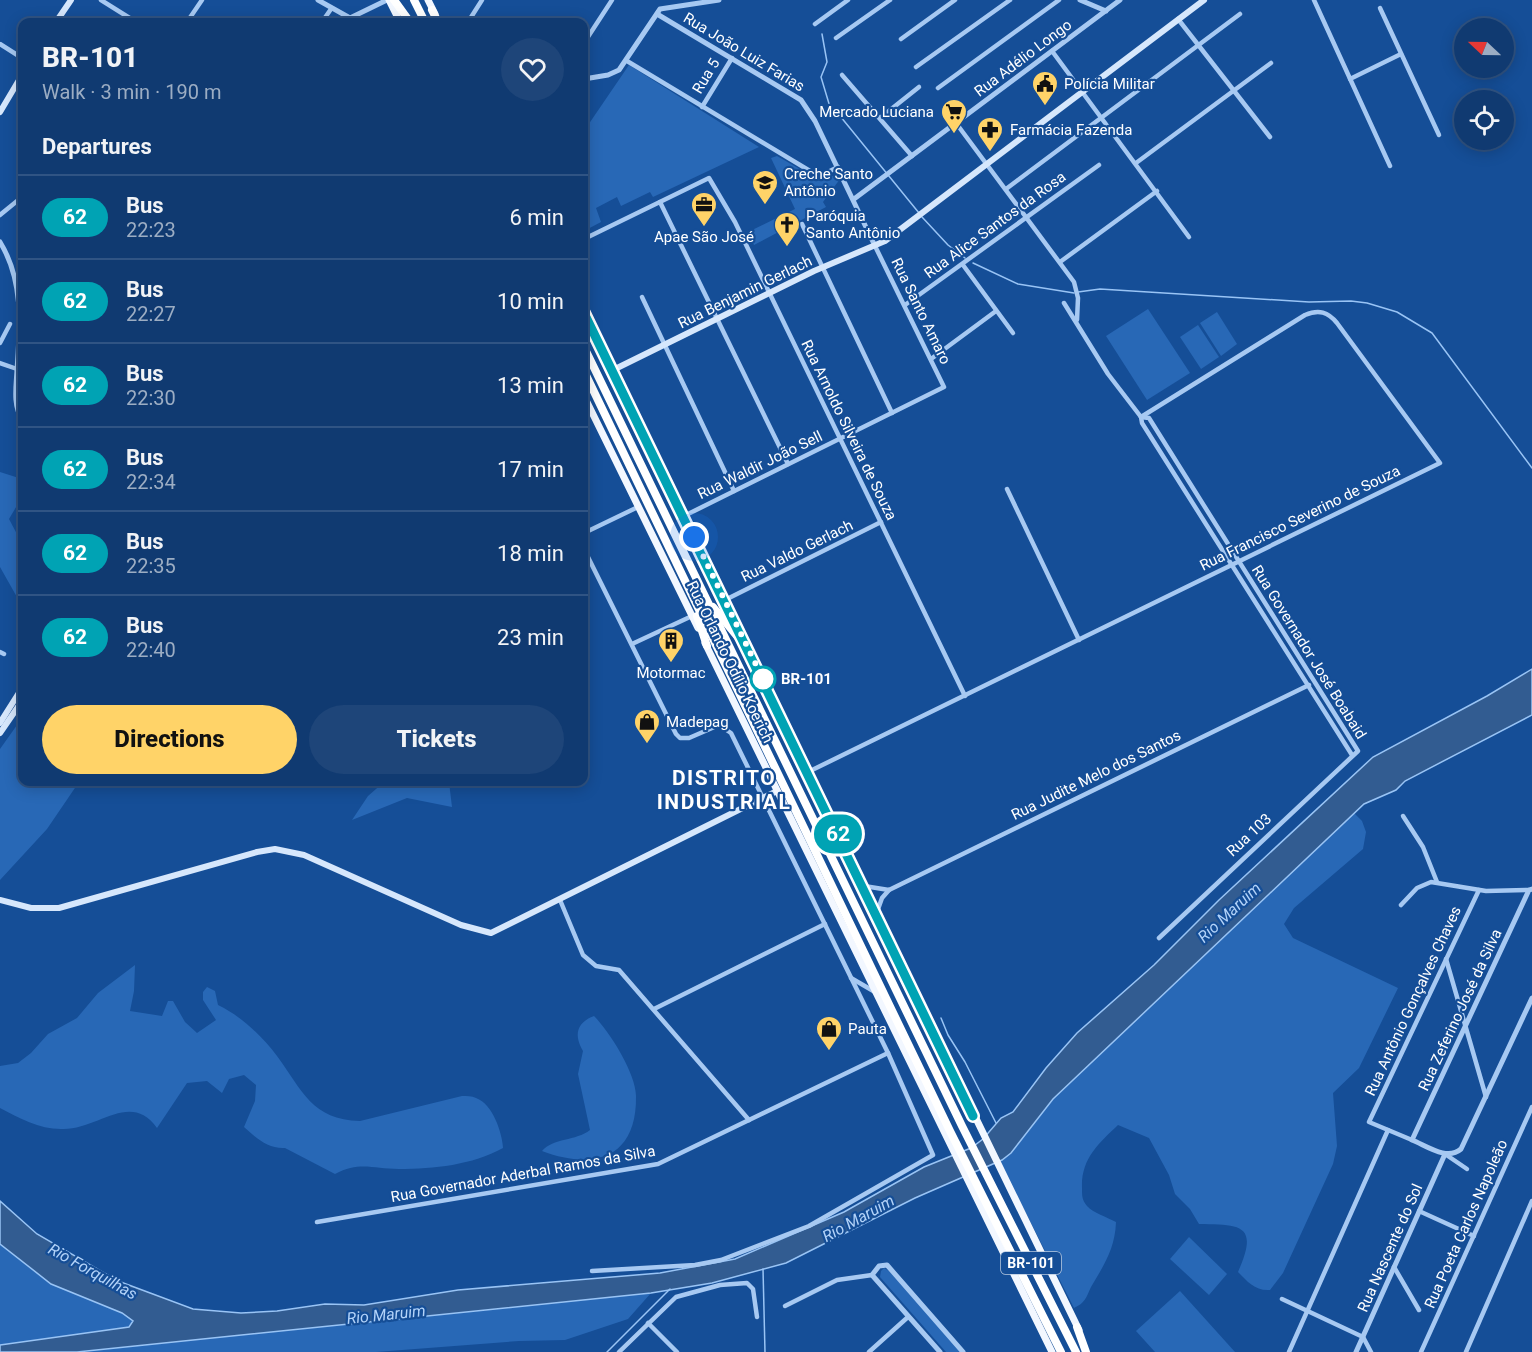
<!DOCTYPE html>
<meta charset="utf-8">
<style>
:root{--surface:#103a71;--page:#1e4579;--text:#f1f3f6;--muted:#9cadc3;--line:#305484;--accent:#ffd368}
body{margin:0;font-family:Roboto,sans-serif;background:var(--page);color:var(--text);height:100vh;display:flex;flex-direction:column;font-size:22px;white-space:nowrap}
*{box-sizing:border-box;margin:0}
p{font-size:20px;color:var(--muted)}
.icon{flex:none;width:33px;height:33px;fill:none;stroke:currentColor;stroke-width:2;stroke-linecap:round;stroke-linejoin:round}
.map{position:relative;flex:1;overflow:hidden}
.side{position:absolute;left:18px;top:18px;width:570px;height:768px;display:flex;flex-direction:column;background:var(--surface);border-radius:12px;box-shadow:0 3px 15px #0003,0 0 0 2px var(--line)}
.side>*{flex:none}
.badge{padding:0 12px;border-radius:20px;font-size:21px;line-height:39px}
.needle{width:39px;rotate:292deg}
.fabs{position:absolute;left:1454px;top:18px;display:grid;gap:12px}
.fabs a{display:grid;place-items:center;width:60px;height:60px;border-radius:50%;background:var(--surface);box-shadow:0 3px 15px #0003,0 0 0 2px var(--line);font-size:30px}
.you{position:absolute;width:30px;height:30px;margin:-15px;border:4px solid #fff;border-radius:50%;background:#1a73e8;box-shadow:0 0 0 9px #1a73e833}
.map>.badge{position:absolute;translate:-50% -50%;box-shadow:0 0 0 3px #fff}
h2{padding:0 24px;font-size:22px;line-height:54px}
.round{display:grid;place-items:center;flex:none;width:63px;height:63px;border-radius:32px;background:var(--page)}
.headline{display:flex;align-items:center;justify-content:space-between;height:102px;padding:0 24px}
h1{font-size:28px;font-weight:800;line-height:45px}
.action{display:flex;gap:12px;margin-top:auto;padding:12px 24px}
.action a{flex:1;height:69px;border-radius:36px;background:var(--accent);color:#111;font-size:24px;font-weight:800;line-height:69px;text-align:center}
.action a+a{background:var(--page);color:var(--text)}
ul{padding:0;list-style:none}
li{display:flex;align-items:center;gap:18px;height:84px;padding:0 24px;border-top:2px solid var(--line)}
li div{flex:1}
li b{display:block;font-size:22px}
li em{font-style:normal}
li .badge{min-width:66px;font-weight:700;text-align:center}
.map>svg:first-child{display:block}
</style>
<div class="map">
<svg width="1532" height="1352" viewBox="0 0 1532 1352">
<rect width="100%" height="100%" fill="#154e97"/>
<g fill="#2868b6">
<path d="M629,65L759,147L653,197L650,192L621,206L617,197L596,208L601,222L584,231V131Z"/>
<path d="M777,156L812,176L827,179L838,173L840,179L823,202L826,207L754,245L748,232L795,209L771,158Z"/>
<path d="M1148,309L1190,373L1147,400L1106,336Z"/>
<path d="M1217,312L1237,344L1221,356L1200,323Z"/>
<path d="M1198,325L1219,357L1201,369L1180,337Z"/>
<path d="M0,472L22,479V497L9,519L18,536L22,537V606L0,567Z"/>
<path d="M22,718V782H79L47,829L0,880V749Z"/>
<path d="M384,782H449L452,807L407,798L352,820L368,796Z"/>
<path d="M1354,813L1362,821L1366,832L1363,849L1294,908L1284,924L1293,938L1398,988L1359,1068L1333,1093L1337,1146L1333,1164L1283,1273L1270,1290C1255,1291 1248,1282 1238,1272C1260,1223 1239,1225 1199,1224L1190,1209L1175,1194L1169,1175L1149,1138L1118,1125C1098,1144 1081,1159 1082,1188C1082,1196 1082,1200 1087,1206C1093,1213 1107,1217 1116,1222C1115,1249 1104,1265 1091,1287C1086,1298 1085,1303 1074,1308L1000,1162L1011,1153L1053,1099Z"/>
<path d="M135,965L134,991L130,1011L162,1016L168,1001H173L185,1022L197,1033L216,1020L203,1000V992L207,987L215,991L218,1005C241,1016 262,1036 277,1056C302,1090 312,1120 360,1121L462,1096C466,1096 472,1096 476,1098C493,1104 502,1133 503,1148C472,1165 434,1169 399,1169C373,1169 360,1161 335,1174L285,1148C268,1149 256,1138 244,1127L255,1101L256,1085L244,1075L229,1079L222,1093L207,1081L187,1083L157,1128C130,1090 97,1131 61,1129C39,1129 19,1118 0,1108V1066L18,1063L31,1053L48,1034L77,1018L98,993Z"/>
<path d="M594,1016C610,1032 636,1074 636,1096C637,1160 592,1170 542,1151C553,1138 576,1141 590,1130L578,1074L583,1051C574,1035 576,1023 594,1016Z"/>
<path d="M1189,1237L1227,1274L1209,1295L1170,1259Z"/>
<path d="M0,1244L51,1284L122,1313L133,1320L129,1327L0,1345Z"/>
<path d="M884,1268L889,1271L961,1352H946L880,1277L881,1271Z"/>
<path d="M1180,1291L1235,1352H1155L1136,1331Z"/>
<path d="M651,1293L628,1319L565,1340L519,1341L376,1352H77Z"/>
</g>
<path fill="#325c91" stroke="#99c4f5" stroke-width="1.5" d="M1532,669V715L1405,781L1396,790L1364,804L1053,1099L1011,1153L1002,1160L915,1198L786,1263L712,1283L651,1293L77,1352H0V1345L129,1327L133,1321L122,1313L51,1284L0,1244V1201L37,1234L118,1281L193,1309L241,1313L277,1311L325,1304L364,1305L458,1290L660,1273L735,1259L844,1212L924,1167L971,1148L983,1139L1001,1118L1013,1112L1046,1068L1077,1033L1154,965L1219,900L1373,757L1487,696Z"/>
<g fill="none" stroke-linecap="round" stroke-linejoin="round">
<g stroke="#99c4f5" stroke-width="1.5">
<path d="M822,34L827,62L821,77L830,107L836,111L919,213"/>
<path d="M922,217L948,245L965,258"/>
<path d="M973,263L1018,284L1074,293"/>
<path d="M1078,292L1100,289L1309,302L1351,301L1367,303L1397,312L1432,333L1532,468"/>
<path d="M941,1018L948,1035L965,1062L996,1123"/>
<path d="M763,1269L765,1352"/>
<path d="M607,1352L670,1289"/>
</g>
<g stroke="#a7c9f2" stroke-width="4.5">
<path d="M101,0L136,22"/>
<path d="M1314,0L1390,166"/>
<path d="M1380,8L1439,135"/>
<path d="M1178,19L1270,137"/>
<path d="M187,22L202,0"/>
<path d="M322,22L331,9"/>
<path d="M468,22L482,0"/>
<path d="M815,24L848,0"/>
<path d="M836,38L890,0"/>
<path d="M901,39L955,0"/>
<path d="M584,43L612,0"/>
<path d="M0,44L22,58"/>
<path d="M1052,51L1189,237"/>
<path d="M627,61L815,174L826,173L838,167"/>
<path d="M916,67L1010,0"/>
<path d="M842,75L912,156"/>
<path d="M1350,79L1401,54"/>
<path d="M938,88L1059,0"/>
<path d="M702,107L732,58"/>
<path d="M880,118L919,87"/>
<path d="M956,123L1074,282L1078,298L1077,320"/>
<path d="M1136,163L1271,63"/>
<path d="M1006,189L1240,14"/>
<path d="M660,202L788,464"/>
<path d="M0,215L22,197"/>
<path d="M802,224L892,413"/>
<path d="M584,239L709,178L735,222L965,696"/>
<path d="M1060,262L1157,191"/>
<path d="M963,265L1013,333"/>
<path d="M642,297L734,491"/>
<path d="M1064,303L1108,374L1141,417L1142,423L1352,755"/>
<path d="M905,305L1099,165"/>
<path d="M0,343L10,324"/>
<path d="M931,359L996,311"/>
<path d="M0,363L17,369"/>
<path d="M1141,417L1149,418L1358,751L1159,938"/>
<path d="M1007,489L1079,640"/>
<path d="M684,516L944,387L875,246"/>
<path d="M584,533L638,507"/>
<path d="M584,549L676,734L680,738H689L719,725L731,733L888,1053L933,1155L809,1226L721,1260L695,1265L592,1271"/>
<path d="M725,600L881,522"/>
<path d="M632,644L692,616"/>
<path d="M0,652L4,654"/>
<path d="M808,772L1440,463L1337,323C1328,312 1319,309 1305,315L1141,417"/>
<path d="M1403,816L1423,847L1437,882"/>
<path d="M864,886L889,890L1309,685"/>
<path d="M560,900L583,955L596,966L619,970L749,1120"/>
<path d="M1401,905L1417,888L1431,882L1486,891L1529,890"/>
<path d="M877,912L882,898L889,890"/>
<path d="M1446,959L1486,1097"/>
<path d="M851,978L875,992"/>
<path d="M654,1009L825,924"/>
<path d="M1412,1140L1369,1122L1479,890"/>
<path d="M1445,1154L1467,1169"/>
<path d="M1419,1211L1474,1236"/>
<path d="M317,1222L658,1164L888,1053"/>
<path d="M1394,1267L1419,1310"/>
<path d="M1282,1299L1363,1337L1371,1352"/>
<path d="M785,1306L837,1280L872,1275"/>
<path d="M648,1323L677,1352"/>
<path d="M619,1352L676,1297L720,1285L747,1283L753,1289L757,1317"/>
<path d="M869,1352L908,1317"/>
<path d="M1289,1352L1388,1130"/>
<path d="M1421,1352L1532,1107"/>
<path d="M1466,1352L1532,1201"/>
</g>
<g stroke="#a7c9f2" stroke-width="5">
<path d="M318,0L350,18L387,0"/>
<path d="M1080,0L1106,11"/>
<path d="M657,14L801,100L815,121L875,246"/>
<path d="M584,79L608,75L619,70L660,9L719,0"/>
<path d="M854,199L1120,0"/>
<path d="M0,242C24,281 20,326 17,370C16,388 13,404 22,420"/>
<path d="M1532,889L1529,890L1412,1140C1427,1146 1447,1161 1461,1149L1532,998"/>
<path d="M940,1352L872,1275L879,1266L887,1265L963,1352"/>
<path d="M1356,1352L1445,1154"/>
</g>
<g stroke="#d6e7fc" stroke-width="6">
<path d="M56,22L71,0"/>
<path d="M0,112L22,75"/>
<path d="M613,370L814,271L885,241L1204,0"/>
<path d="M0,723L22,688"/>
<path d="M0,733L22,701"/>
<path d="M0,900L31,908H59L257,852L275,849L304,855L461,925L491,933L777,791"/>
</g>
<g stroke="#f2f7ff" stroke-width="7">
<path d="M389,0L400,22"/>
<path d="M428,0L435,14"/>
<path d="M584,313L1079,1330"/>
<path d="M584,396L698,628"/>
<path d="M705,643L1052,1352"/>
</g>
<g stroke="#fff" stroke-width="8">
<path d="M394,0L410,22"/>
<path d="M414,0L425,22"/>
<path d="M432,10L438,22"/>
<path d="M584,347L962,1126L1076,1352"/>
<path d="M584,371L950,1131L1061,1352"/>
<path d="M713,607L751,653"/>
<path d="M697,616L707,646"/>
<path d="M1077,1327L1086,1352"/>
</g>
</g>
<g fill="none" stroke-linecap="round" stroke-linejoin="round">
<defs>
<path id="line" d="M584,313L973,1116"/>
</defs>
<use href="#line" stroke="#fff" stroke-width="14"/>
<use href="#line" stroke="#00a3b4" stroke-width="9"/>
<path stroke="#fff" stroke-width="6" stroke-dasharray="0 10.8" d="M694,537L763,679"/>
</g>
<defs>
<symbol id="civic-pin" viewBox="-11 -11 22 30"><path d="M0 17L-7.5 6A9.5 9.5 0 1 1 7.5 6Z" fill="#ffd368" stroke="#154e97"/><path d="M-.6-6.5H3V-4.5H.6V-3L4-1V1h2V6H-6V1h2V-1L-.6-3ZM-1.2 2.5V6h2.4V2.5Z" fill="#111"/></symbol>
<symbol id="supermarket-pin" viewBox="-11 -11 22 30"><path d="M0 17L-7.5 6A9.5 9.5 0 1 1 7.5 6Z" fill="#ffd368" stroke="#154e97"/><path d="M-6-5.5h2.5l.6 2H6L4.5 2H-2.5L-4.4-4H-6ZM-1.5 3.2a1.3 1.3 0 1 0 .1 0ZM3 3.2a1.3 1.3 0 1 0 .1 0Z" fill="#111"/></symbol>
<symbol id="pharmacy-pin" viewBox="-11 -11 22 30"><path d="M0 17L-7.5 6A9.5 9.5 0 1 1 7.5 6Z" fill="#ffd368" stroke="#154e97"/><path d="M-2-6h4v4h4v4h-4v4h-4v-4h-4v-4h4Z" fill="#111"/></symbol>
<symbol id="school-pin" viewBox="-11 -11 22 30"><path d="M0 17L-7.5 6A9.5 9.5 0 1 1 7.5 6Z" fill="#ffd368" stroke="#154e97"/><path d="M0-5L7-2L0 1L-7-2ZM-4 1L0 2.5L4 1V4Q0 6-4 4Z" fill="#111"/></symbol>
<symbol id="office-pin" viewBox="-11 -11 22 30"><path d="M0 17L-7.5 6A9.5 9.5 0 1 1 7.5 6Z" fill="#ffd368" stroke="#154e97"/><path d="M-6-3h4V-5.5h4V-3h4V5H-6ZM-1-4.5V-3h2v-1.5ZM-6 0V1H6V0Z" fill="#111"/></symbol>
<symbol id="church-pin" viewBox="-11 -11 22 30"><path d="M0 17L-7.5 6A9.5 9.5 0 1 1 7.5 6Z" fill="#ffd368" stroke="#154e97"/><path d="M-1.2-6h2.4v3.5h3.3v2.4h-3.3V6h-2.4V-.1h-3.3v-2.4h3.3Z" fill="#111"/></symbol>
<symbol id="building-pin" viewBox="-11 -11 22 30"><path d="M0 17L-7.5 6A9.5 9.5 0 1 1 7.5 6Z" fill="#ffd368" stroke="#154e97"/><path d="M-4-6H4V6H1V3H-1V6H-4ZM-2.5-4.3h1.7v1.8h-1.7ZM.8-4.3h1.7v1.8H.8ZM-2.5-1h1.7V.8h-1.7ZM.8-1h1.7V.8H.8Z" fill="#111"/></symbol>
<symbol id="shop-pin" viewBox="-11 -11 22 30"><path d="M0 17L-7.5 6A9.5 9.5 0 1 1 7.5 6Z" fill="#ffd368" stroke="#154e97"/><path d="M-5-2.5h2.3a2.7 3.5 0 0 1 5.4 0H5L5.5 6h-11ZM-1.5-2.5h3a1.5 2.3 0 0 0-3 0Z" fill="#111"/></symbol>
</defs>
<g fill-rule="evenodd">
<use href="#civic-pin" x="1030" y="69" width="30" height="40"/>
<use href="#supermarket-pin" x="939" y="97" width="30" height="40"/>
<use href="#pharmacy-pin" x="975" y="115" width="30" height="40"/>
<use href="#school-pin" x="750" y="168" width="30" height="40"/>
<use href="#office-pin" x="689" y="190" width="30" height="40"/>
<use href="#church-pin" x="772" y="210" width="30" height="40"/>
<use href="#building-pin" x="656" y="626" width="30" height="40"/>
<use href="#shop-pin" x="632" y="707" width="30" height="40"/>
<use href="#shop-pin" x="814" y="1014" width="30" height="40"/>
</g>
<circle fill="#fff" stroke="#00a3b4" stroke-width="3" cx="763" cy="679" r="12"/>
<g text-anchor="middle" stroke-width="4.5" stroke-linejoin="round" paint-order="stroke">
<rect fill="#154e97" stroke="#b9cae0" stroke-width="1.5" x="1001" y="1252" width="60" height="22" rx="4.5"/>
<g font-size="14" font-weight="bold" fill="#fff">
<text x="1031" y="1268">BR-101</text>
</g>
<g font-size="15" fill="#fff" stroke="#154e97">
<text transform="translate(744 52) rotate(31)" y="5">Rua João Luiz Farias</text>
<text transform="translate(1023 58) rotate(-37)" y="5">Rua Adélio Longo</text>
<text transform="translate(706 76) rotate(-59)" y="5">Rua 5</text>
<text transform="translate(995 225) rotate(-36)" y="5">Rua Alice Santos da Rosa</text>
<text transform="translate(745 292) rotate(-26)" y="5">Rua Benjamin Gerlach</text>
<text transform="translate(921 311) rotate(64)" y="5">Rua Santo Amaro</text>
<text transform="translate(849 430) rotate(64)" y="5">Rua Arnoldo Silveira de Souza</text>
<text transform="translate(760 465) rotate(-26)" y="5">Rua Waldir João Sell</text>
<text transform="translate(1300 518) rotate(-26)" y="5">Rua Francisco Severino de Souza</text>
<text transform="translate(797 551) rotate(-26)" y="5">Rua Valdo Gerlach</text>
<text transform="translate(1309 652) rotate(58)" y="5">Rua Governador José Boabaid</text>
<text transform="translate(730 662) rotate(64)" y="5">Rua Orlando Odílio Koerich</text>
<text transform="translate(1096 775) rotate(-26)" y="5">Rua Judite Melo dos Santos</text>
<text transform="translate(1249 835) rotate(-43)" y="5">Rua 103</text>
<text transform="translate(1413 1001) rotate(-65)" y="5">Rua Antônio Gonçalves Chaves</text>
<text transform="translate(1460 1010) rotate(-65)" y="5">Rua Zeferino José da Silva</text>
<text transform="translate(523 1174) rotate(-10)" y="5">Rua Governador Aderbal Ramos da Silva</text>
<text transform="translate(1466 1224) rotate(-66)" y="5">Rua Poeta Carlos Napoleão</text>
<text transform="translate(1390 1248) rotate(-66)" y="5">Rua Nascente do Sol</text>
</g>
<g font-size="15" fill="#fff" stroke="#154e97" text-anchor="start">
<text x="1064" y="89">Polícia Militar</text>
<text x="934" y="117" text-anchor="end">Mercado Luciana</text>
<text x="1010" y="135">Farmácia Fazenda</text>
<text x="784" y="179">Creche Santo<tspan x="784" dy="17">Antônio</tspan></text>
<text x="806" y="221">Paróquia<tspan x="806" dy="17">Santo Antônio</tspan></text>
<text x="704" y="242" text-anchor="middle">Apae São José</text>
<text x="671" y="678" text-anchor="middle">Motormac</text>
<text x="666" y="727">Madepag</text>
<text x="848" y="1034">Pauta</text>
</g>
<g font-size="15" font-weight="bold" fill="#fff" stroke="#154e97" text-anchor="start">
<text x="781" y="684">BR-101</text>
</g>
<g font-size="16" font-style="italic" fill="#b3d3f9" stroke="#154e97">
<text transform="translate(1229 912) rotate(-43)" y="6">Rio Maruim</text>
<text transform="translate(858 1218) rotate(-29)" y="6">Rio Maruim</text>
<text transform="translate(93 1271) rotate(29)" y="6">Rio Forquilhas</text>
<text transform="translate(386 1314) rotate(-6)" y="6">Rio Maruim</text>
</g>
<g font-size="21" font-weight="bold" letter-spacing="1.5" fill="#fff" stroke="#154e97">
<text x="724" y="785">DISTRITO<tspan x="724" dy="24">INDUSTRIAL</tspan></text>
</g>
</g>
</svg>
<div class="fabs">
<a><svg class="needle" viewBox="-14 -14 28 28"><path d="M0-13l5 13h-10z" fill="#e53935"/><path d="M0 13l5-13h-10z" fill="#9cadc3"/></svg></a>
<a><svg class="icon" aria-label="locate" viewBox="0 0 24 24"><circle cx="12" cy="12" r="6"/><path d="M12 2v4M12 18v4M2 12h4M18 12h4"/></svg></a>
</div>
<div class="you" style="left:694px;top:537px"></div>
<b class="badge" style="left:838px;top:834px;background:#00a3b4;color:#fff">62</b>
<section class="side">
<div class="headline"><div><h1>BR-101</h1><p>Walk · 3 min · 190 m</p></div><a class="round"><svg class="icon" aria-label="heart" viewBox="0 0 24 24"><path d="M12 20l-8-8c-3-5 5-10 8-4 3-6 11-1 8 4z"/></svg></a></div>
<h2>Departures</h2>
<ul>
<li><span class="badge" style="background:#00a3b4;color:#fff">62</span><div><b>Bus</b><p>22:23</p></div><em>6 min</em></li>
<li><span class="badge" style="background:#00a3b4;color:#fff">62</span><div><b>Bus</b><p>22:27</p></div><em>10 min</em></li>
<li><span class="badge" style="background:#00a3b4;color:#fff">62</span><div><b>Bus</b><p>22:30</p></div><em>13 min</em></li>
<li><span class="badge" style="background:#00a3b4;color:#fff">62</span><div><b>Bus</b><p>22:34</p></div><em>17 min</em></li>
<li><span class="badge" style="background:#00a3b4;color:#fff">62</span><div><b>Bus</b><p>22:35</p></div><em>18 min</em></li>
<li><span class="badge" style="background:#00a3b4;color:#fff">62</span><div><b>Bus</b><p>22:40</p></div><em>23 min</em></li>
</ul>
<div class="action"><a>Directions</a><a>Tickets</a></div>
</section>
</div>
